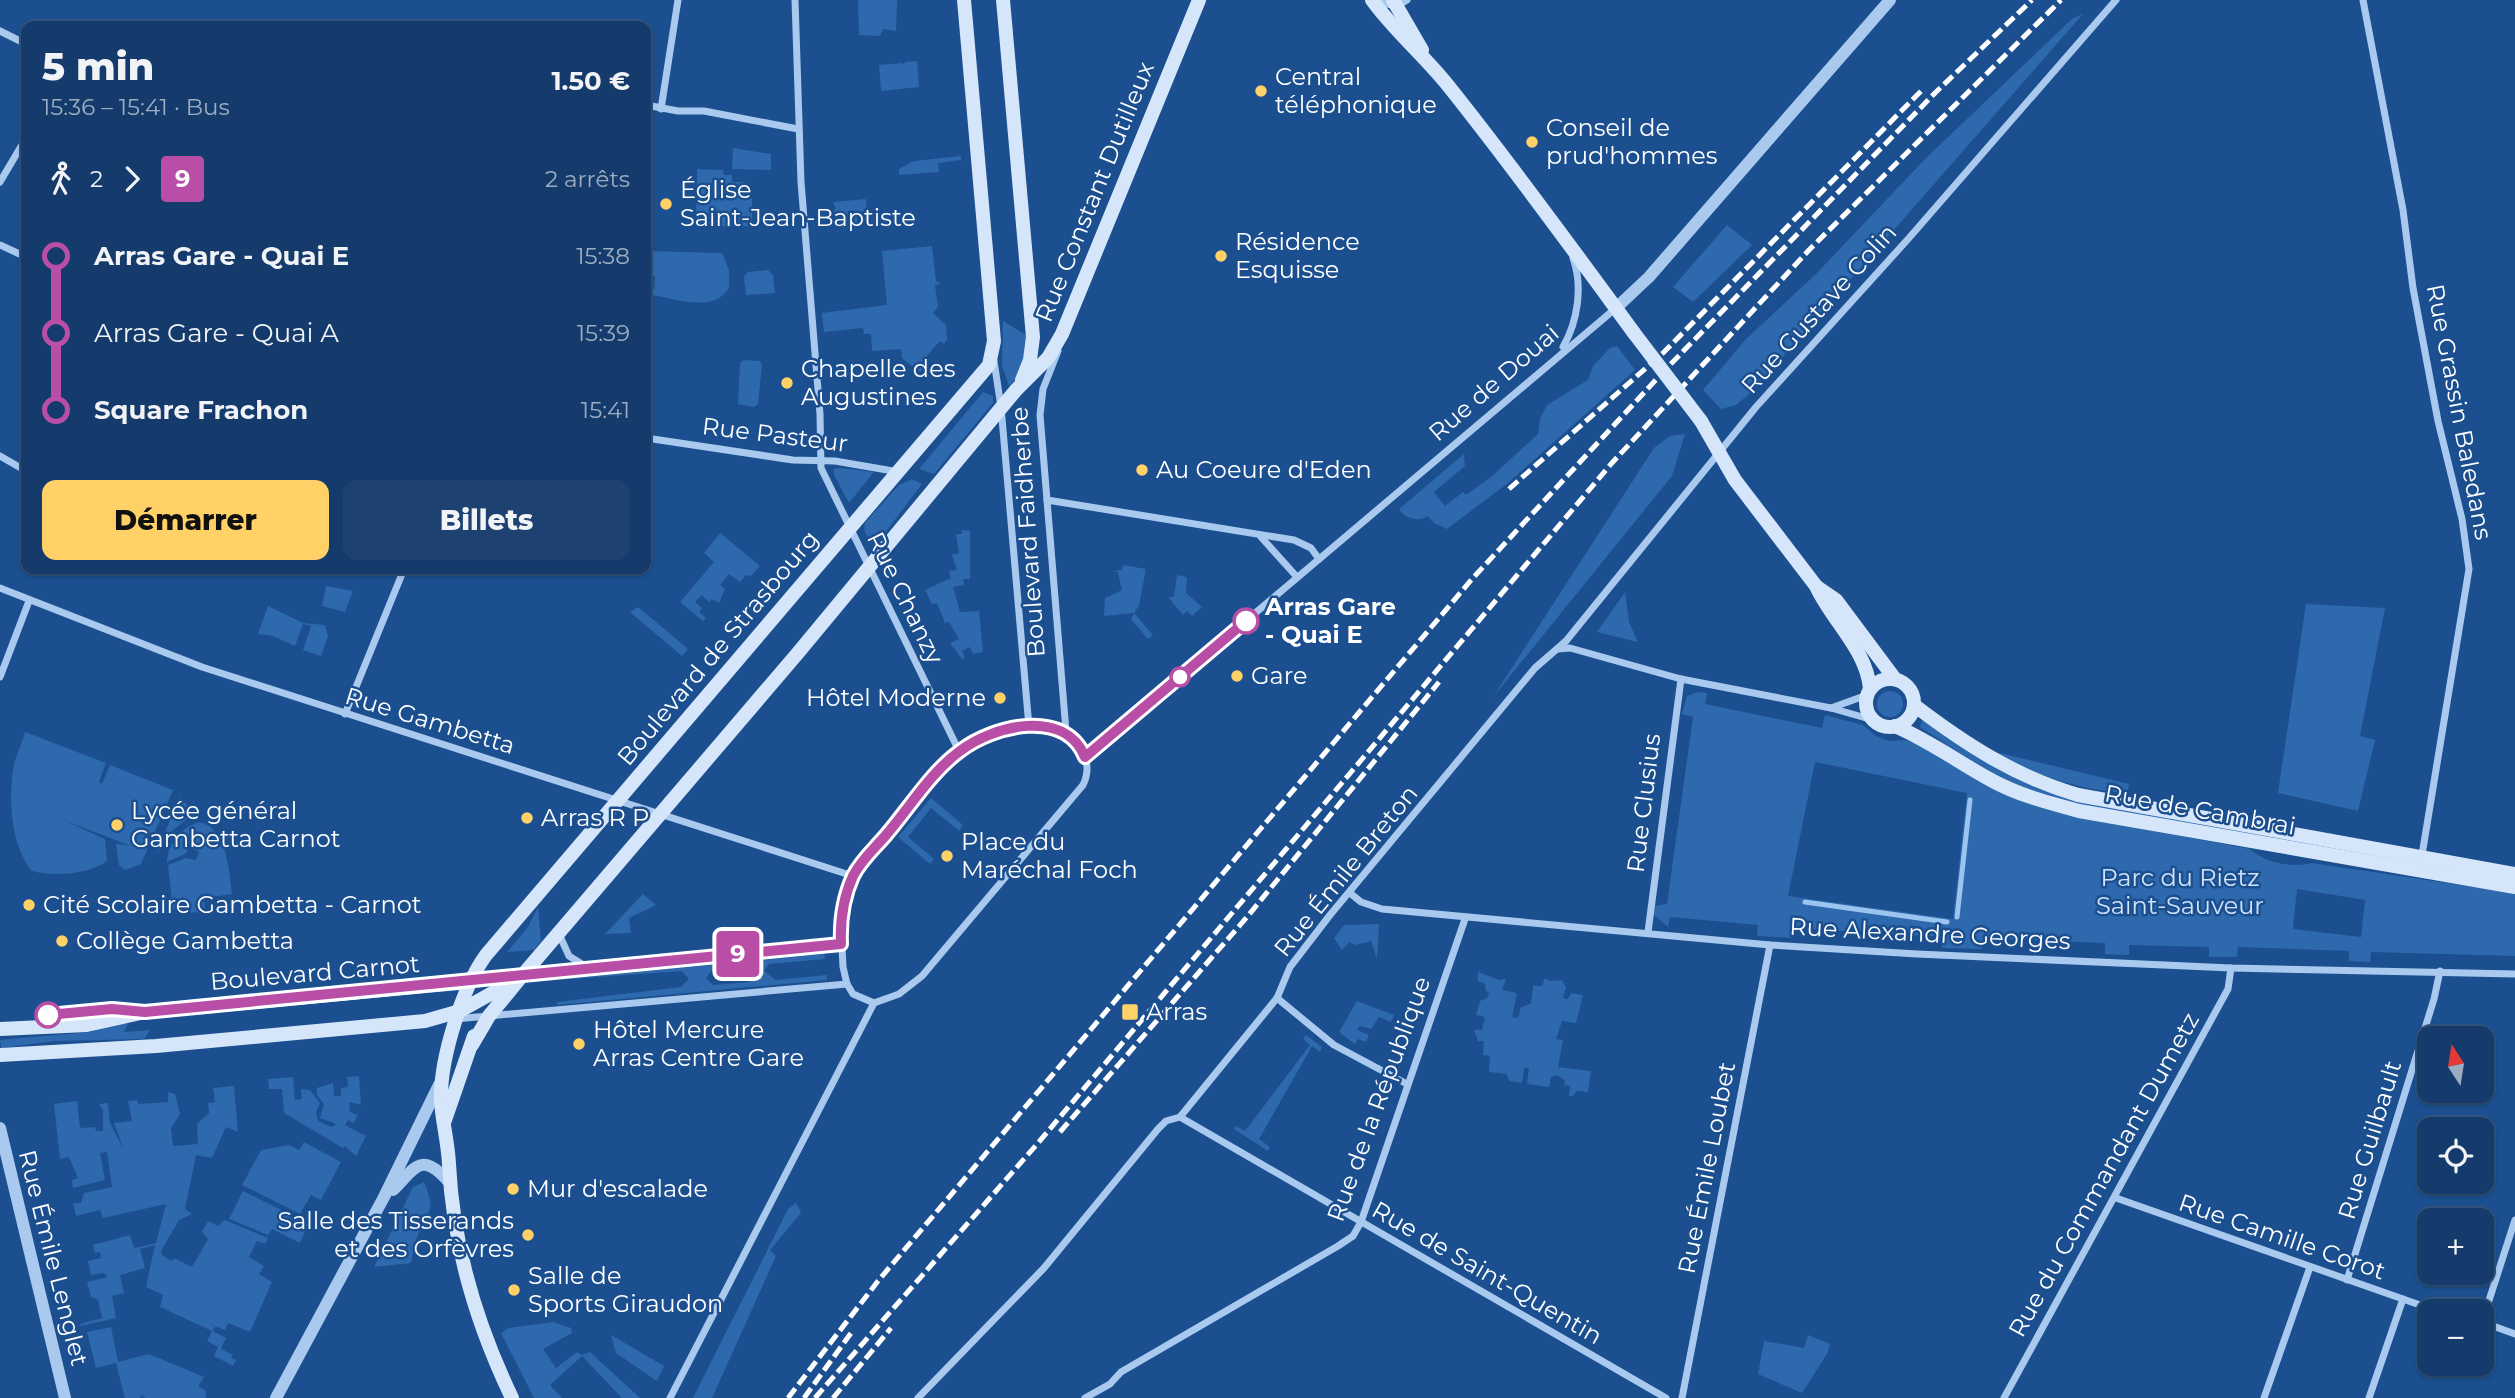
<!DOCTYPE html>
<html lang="fr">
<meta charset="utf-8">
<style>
:root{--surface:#143b6b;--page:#1d4271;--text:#f1f3f6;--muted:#9dadc1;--line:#33557e;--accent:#ffd166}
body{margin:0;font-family:Montserrat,sans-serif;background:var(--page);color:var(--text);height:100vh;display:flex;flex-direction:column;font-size:26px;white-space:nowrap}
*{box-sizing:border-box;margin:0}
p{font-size:23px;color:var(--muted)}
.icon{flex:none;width:38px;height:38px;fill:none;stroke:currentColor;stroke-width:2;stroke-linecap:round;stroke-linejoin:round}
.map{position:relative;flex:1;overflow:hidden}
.panel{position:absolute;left:21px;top:21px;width:630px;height:553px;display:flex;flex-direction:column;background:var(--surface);border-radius:14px;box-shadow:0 2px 5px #0004,0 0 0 2px var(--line)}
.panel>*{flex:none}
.badge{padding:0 14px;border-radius:5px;font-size:24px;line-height:46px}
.needle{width:46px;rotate:348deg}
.controls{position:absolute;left:2417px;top:1026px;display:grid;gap:14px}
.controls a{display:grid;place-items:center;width:77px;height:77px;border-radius:14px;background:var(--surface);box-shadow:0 2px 5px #0004,0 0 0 2px var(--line);font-size:35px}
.map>.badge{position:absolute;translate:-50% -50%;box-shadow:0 0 0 4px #fff}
.legs{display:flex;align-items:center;gap:10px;height:77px;padding:0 21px;font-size:23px}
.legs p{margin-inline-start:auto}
.headline{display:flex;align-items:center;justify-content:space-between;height:119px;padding:0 21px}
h1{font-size:38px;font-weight:800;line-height:52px}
.action{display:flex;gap:14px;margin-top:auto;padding:14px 21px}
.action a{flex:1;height:80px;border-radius:14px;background:var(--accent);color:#111;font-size:28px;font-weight:800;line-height:80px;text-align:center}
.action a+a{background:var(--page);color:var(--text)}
ul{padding:0 21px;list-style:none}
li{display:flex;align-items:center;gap:24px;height:77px;font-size:26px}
li i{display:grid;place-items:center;width:10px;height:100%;margin:0 9px;background:currentColor}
li i::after{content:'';width:18px;height:18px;margin:-9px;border:5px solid;border-radius:50%;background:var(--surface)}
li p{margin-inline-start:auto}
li:first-child i{background:linear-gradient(#0000 50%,currentColor 0)}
li:last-child i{background:linear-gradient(currentColor 50%,#0000 0)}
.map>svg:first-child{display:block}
</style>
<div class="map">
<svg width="2515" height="1398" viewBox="0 0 2515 1398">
<rect width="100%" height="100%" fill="#1b4f8f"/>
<g fill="#2e69ad" fill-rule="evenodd">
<path d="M858,0H897L896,31L883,29L880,36L859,35Z"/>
<path d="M2083,14L1752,392L1736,405L1721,409L1703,390L1745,340L1817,273L1926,158L2073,18Z"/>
<path d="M917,61L919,87L881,91L879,65L902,63L904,65L905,62Z"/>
<path d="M733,148L771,154V170L732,169Z"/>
<path d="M961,156V160L938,163L939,172L899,175V169L914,161Z"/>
<path d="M697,169L723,170L724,175H732V182H745V198H752V226L696,227Z"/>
<path d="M866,199L867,216L857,217V222L835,220L834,210L836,209L833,202Z"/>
<path d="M1727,225L1752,245L1693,302L1673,287Z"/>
<path d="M932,246L936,281L941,284L935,285L938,307L933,313L946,325L947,340L944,344L940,341L921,363L925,367L920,372L902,358L901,349L872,351L871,334H864L863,328L824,332L822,313L887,305L882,251Z"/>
<path d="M646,251L722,253L729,270V288C713,315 671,297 646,294V289H654L655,276L646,275Z"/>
<path d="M768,270L773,275L775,293L746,295L744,277L748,272Z"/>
<path d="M1003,321L1026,335C1026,354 1024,372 1009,386L1002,365Z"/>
<path d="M1617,346L1635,370L1508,483L1447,529L1434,523L1428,516C1419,522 1405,519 1399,509L1464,454L1465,466L1434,492L1445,506L1463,492L1466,495L1491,477L1538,434L1540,419L1547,405L1588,380L1593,366L1610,348Z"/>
<path d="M744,360L760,361L762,365L758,404L754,407L738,404L740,363Z"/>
<path d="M983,392L993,396V403L934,474L919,469Z"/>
<path d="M1685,434L1672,476L1493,697L1654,448L1670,436Z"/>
<path d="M840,468L874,472L849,503L834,475V469Z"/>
<path d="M912,479L922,484L881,538L876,542H870L864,530L865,523L899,485Z"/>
<path d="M962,530L970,531V579H963L964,585L953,587L960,612L979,611L983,652L973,654L970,647L962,651L965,658L962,659L950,643L959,639L949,622L945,623L937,603L932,604L925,590L951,578L949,571L957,570L952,555L959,553L956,534H962Z"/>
<path d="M720,533L760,566L751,576L746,575L740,582L729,574L720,585L725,589L719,603L712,599L709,602L702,595L695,602L702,608L699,612L706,618L703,621L680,602L714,562L704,553Z"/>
<path d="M1123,565L1146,569L1139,606L1134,613L1153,635L1148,639L1131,619L1134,613L1104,616L1105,598L1122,590L1118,572L1113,571L1122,570Z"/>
<path d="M1177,575L1187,577L1186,593L1202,607L1192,616L1187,611L1183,615L1169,598L1174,596Z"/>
<path d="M326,586L353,591L345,612L322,606Z"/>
<path d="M1625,592L1629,622L1638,642L1597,632Z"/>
<path d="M2306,604L2385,608L2360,736L2375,740L2358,811L2278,793Z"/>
<path d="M268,606L303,623L325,625L328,636L321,656L303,650L311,626L303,624L295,646L273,636L258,634Z"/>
<path d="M638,607L688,649L682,656L630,612Z"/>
<circle cx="1890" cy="704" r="13"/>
<path d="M1698,692L1707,693L1705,704L1822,728L1825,715L1863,725L1876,736L1889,741L1905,740L1926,746L2099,821L2250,849C2266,863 2290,868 2312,863L2515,893V956L2371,952L2370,962L2349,961V951L2238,947L2237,957H2209V947L2129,945V955L2105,954V943L1983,938L1982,949L1942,948V937L1792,928L1791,938L1757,936L1758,925L1670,917L1668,927L1654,915L1655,906L1667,904L1693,717L1682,714L1687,696ZM1815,762L1967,793L1953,919L1788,896ZM2297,889L2365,900L2361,937L2293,929Z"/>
<path d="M1923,718L2010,775L2515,878L2090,809L2017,786L1982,768L1920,727Z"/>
<path d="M25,732L106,763L99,782L102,784L110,765L173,790L141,864L125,870L119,865L116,844L131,846L63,820L105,839L107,861C91,874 52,877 32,871C10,845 8,796 14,764C17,753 22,743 25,732Z"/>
<path d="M2000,753L2129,784L2128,793C2080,791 2041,776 1998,756Z"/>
<path d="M179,797L189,807V817L172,831L156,855Z"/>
<path d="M931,798L963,825L959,831L931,808L908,837L934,859L930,864L898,837Z"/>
<path d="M199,822C227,827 229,871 232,894L204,898L205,912L179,913V908L173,909L168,865L186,858L196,860L199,852L190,847L185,854L167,862C168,843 181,828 199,822Z"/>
<path d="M643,894L656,905L629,918L631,933L605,934Z"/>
<path d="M538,907L541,941L534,950L507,952L528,927Z"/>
<path d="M1379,924L1377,959L1371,941L1355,945L1349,942L1342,950L1334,938L1344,925Z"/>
<path d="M824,954L825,959L769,964L764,971L776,980L827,975V980L557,1005V1002L681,987L689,979L682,971L556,980ZM739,966L754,977L749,982L713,985L706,978L713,968Z"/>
<path d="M1478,972L1499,980L1506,979L1502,990L1517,993L1512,1017L1518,1018L1521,1007L1531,1004L1533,986H1542L1545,978L1550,981L1562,980L1566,988L1563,998L1568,999L1571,993L1583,995L1576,1023L1562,1021L1556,1039L1563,1040L1558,1067L1591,1071L1588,1092L1577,1091L1573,1096H1569L1570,1086L1564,1085L1565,1080L1557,1075L1551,1077L1549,1087L1527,1084L1529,1068H1524L1522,1083L1510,1081L1506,1074L1489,1072L1490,1056L1483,1055L1484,1041H1478L1474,1030H1482L1485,1017L1476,1015L1480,1001L1487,998L1489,992L1486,991L1485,984L1478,981Z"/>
<path d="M1357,1001L1394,1015L1391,1022L1379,1017L1371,1029L1359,1026L1357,1030L1369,1035L1366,1042L1358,1039L1355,1044L1339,1032Z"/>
<path d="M129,1021L124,1032L150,1030L144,1039L54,1041L1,1048L0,1040L9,1039L91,1032Z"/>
<path d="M1306,1035L1322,1047L1320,1052L1312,1046L1259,1139L1270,1147L1268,1151L1234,1129L1236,1126L1245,1131L1310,1045L1303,1039Z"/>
<path d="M359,1076L361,1105L349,1102L350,1112L358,1115L353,1123L348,1120L345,1125L366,1136L356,1156L345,1146L343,1148L284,1113L282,1089H269L268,1079L293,1077L295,1100L302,1099L301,1089L310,1090L320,1103L316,1112L318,1121L332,1127L336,1124L320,1118L324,1104L317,1095V1088L333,1083L334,1096H341V1088L348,1087L347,1077Z"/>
<path d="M234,1086L238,1132L226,1127L212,1158L196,1155L185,1209L192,1214L179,1220L161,1251L162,1255L172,1261L174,1258L192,1267L208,1239L202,1232L208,1221L218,1226L225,1220L268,1238L265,1244L257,1241L249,1257L264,1266L259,1274L272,1282L250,1332L228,1323L225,1330L209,1324L215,1327L213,1331L226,1338L221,1349L233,1355L231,1358L236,1360L233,1366L214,1356L218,1347L207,1341L212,1331L160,1307L163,1295L146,1287L155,1245L140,1249L145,1268L120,1275L124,1293L112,1296L116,1318L81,1326L80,1324L102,1318L98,1300L91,1297L87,1282L108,1277L104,1273L91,1275L88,1261L101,1258L100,1252L95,1253L93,1245L130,1235L134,1248L156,1243L166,1204L103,1218L100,1210L76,1216L73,1203H81L84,1193L112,1187L107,1152L100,1153L105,1180L73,1188L72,1180L78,1178L69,1157L60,1159L54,1104L77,1101L80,1128L95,1127L96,1131H103V1110L99,1104L108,1103L110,1123L124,1150L114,1123L132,1121L128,1101L137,1100L138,1104L168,1102V1092L175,1094L180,1114L171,1128L173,1146L198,1144L197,1124L209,1113L208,1103L215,1102L213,1088Z"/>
<path d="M304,1142L341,1162L321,1200L311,1195L300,1214L310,1220L300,1243L272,1229L268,1235L229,1219L243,1191L298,1218L300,1214L242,1185L261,1150L289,1145L299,1150Z"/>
<path d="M424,1182C436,1210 429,1211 418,1235C414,1244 413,1254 411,1263L374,1267L413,1187Z"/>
<path d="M796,1203L801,1213L770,1250L776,1256L712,1398H693L788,1209Z"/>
<path d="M553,1322L571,1328L572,1333L543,1349L556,1368L577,1352L582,1355L590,1352L640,1398H622L582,1356L550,1385L562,1398H534L501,1333L509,1328Z"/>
<path d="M111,1327L118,1362L149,1354L204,1377L198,1386L206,1391V1398H145L141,1394L140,1398H125L116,1363L96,1368L87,1332Z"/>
<path d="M611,1335L664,1366L657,1381L616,1353Z"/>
<path d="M1808,1335L1830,1344L1827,1354L1802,1393L1758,1374L1764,1341L1804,1348Z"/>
</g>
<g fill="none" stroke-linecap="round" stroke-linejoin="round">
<g stroke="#9cc4f0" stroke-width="5">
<path d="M1805,902L1947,922"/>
<path d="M1957,917L1970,800"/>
</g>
<g stroke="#a9c9ee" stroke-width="7">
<path d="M2363,0L2403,210L2413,288L2438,421L2462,519L2469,569L2422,855"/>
<path d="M1377,2L1397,6L1407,0"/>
<path d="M0,31L26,44"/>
<path d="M646,105L678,111H704L798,129"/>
<path d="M661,109L678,0"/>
<path d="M0,182L26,138"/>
<path d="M0,245L26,257"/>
<path d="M1563,347C1578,321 1583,286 1573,258"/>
<path d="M1058,351L1043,389L1040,415L1066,731"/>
<path d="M994,361L1001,407L1029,727"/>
<path d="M646,438L793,460L835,461L899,472"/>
<path d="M0,456L26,471"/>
<path d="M1047,500L1294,540L1311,548L1319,559"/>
<path d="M1261,537L1297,577"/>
<path d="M0,588L202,667L853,876L841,926L843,967L847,984L853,994L874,1003L899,994L922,976L1083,785C1089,773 1088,761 1082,749C1059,705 990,731 959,751L821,468L820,414L801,182L795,0"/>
<path d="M1558,649L1570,648L1681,679L1831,708L1873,720"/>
<path d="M0,677L29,601"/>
<path d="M1831,708L1867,695"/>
<path d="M345,714L404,569"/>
<path d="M1085,757L1616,308"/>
<path d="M1350,893L1361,902L1382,909L1770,945L1917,954L2231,968L2515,974"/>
<path d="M1648,932L1681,679"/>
<path d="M559,934L569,956L585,966L841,944"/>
<path d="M1277,998L1334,1045L1407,1084"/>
<path d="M455,1019L847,984"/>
<path d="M1180,1117L1666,1398"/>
<path d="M2116,1198L2437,1311"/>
<path d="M2347,1280L2434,999L2440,971"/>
<path d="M2482,1322L2515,1220"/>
<path d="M2482,1322L2515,1334"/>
<path d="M670,1398L874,1003"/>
<path d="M918,1398L1044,1268L1158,1129L1166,1121L1180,1117L1277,998L1290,967L1330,915L1535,668L1566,641L1756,407L1909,238L2116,0"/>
<path d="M1085,1398L1110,1384L1121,1372L1338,1246L1353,1236L1361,1222L1465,919"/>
<path d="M1682,1398L1770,945"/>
<path d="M2004,1398L2228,989L2231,968"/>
<path d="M2264,1398L2310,1267"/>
<path d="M2369,1398L2403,1299"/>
</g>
<g stroke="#a9c9ee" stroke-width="12">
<path d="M1616,308L1649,277L1890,0"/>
<path d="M0,1128L65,1398"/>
<path d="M393,1190C414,1170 420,1149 449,1182"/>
<path d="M276,1398L384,1197L439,1085"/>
</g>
<g stroke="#d6e6fa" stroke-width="14">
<path d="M1003,0L1033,337L1030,360L1022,380"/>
<path d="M1372,0C1395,32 1426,57 1450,88C1514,168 1574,251 1634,333"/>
<path d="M1393,0L1422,50"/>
<path d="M1701,421L1735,480L1816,586C1832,621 1867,650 1870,689"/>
<path d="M1817,587L1836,600L1895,679"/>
<circle cx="1890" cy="703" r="24"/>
<path d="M1914,705C1965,744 2016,777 2078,795L2515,874"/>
<path d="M1895,726C1930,741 1958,762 1991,780C2018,795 2049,803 2079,811L2515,887"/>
<path d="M0,1029L87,1025L145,1012L469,982"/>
<path d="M472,1045L489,1016L521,977L797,654L1016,390L1048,358L1062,334L1199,0"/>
<path d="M0,1055L156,1046L425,1021L460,1011L510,983"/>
<path d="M445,1120L474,1036"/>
<path d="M512,1398C476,1323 453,1247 449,1164C448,1142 442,1121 441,1100C440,1059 462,988 486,955L989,365L994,341L964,0"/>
</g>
<g stroke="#fff" stroke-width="5" stroke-dasharray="12 5" stroke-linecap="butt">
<path d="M1509,489L1663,353L1924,88"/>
<path d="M1060,1132L1247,917L1439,682"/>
<path d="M788,1398L878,1281L1472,579L1664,371L1936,92L2032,0"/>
<path d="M804,1398L851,1333"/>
<path d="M815,1398L1038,1143L1611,464L1809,250L2061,0"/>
<path d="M833,1398L891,1328"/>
</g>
<path stroke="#d6e6fa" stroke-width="14" d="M1634,333L1701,421"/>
</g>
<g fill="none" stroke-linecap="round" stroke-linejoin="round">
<defs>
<path id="line-1" d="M48,1015L112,1009L145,1012L841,944C840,921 843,898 853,876C861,860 875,848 886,835C910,807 931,772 960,751C994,725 1065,708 1085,757L1246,621"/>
</defs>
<use href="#line-1" stroke="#fff" stroke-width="16"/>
<use href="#line-1" stroke="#b94ea7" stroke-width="10"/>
</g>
<g fill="#ffd166" stroke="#1b4f8f" stroke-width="2.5">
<circle cx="1261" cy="91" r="7"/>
<circle cx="1532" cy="142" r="7"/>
<circle cx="666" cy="204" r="7"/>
<circle cx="1221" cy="256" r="7"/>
<circle cx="787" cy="383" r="7"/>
<circle cx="1142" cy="470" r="7"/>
<circle cx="1237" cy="676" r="7"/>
<circle cx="1000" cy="698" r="7"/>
<circle cx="527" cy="818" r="7"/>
<circle cx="117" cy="825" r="7"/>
<circle cx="947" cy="856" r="7"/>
<circle cx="29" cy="905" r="7"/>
<circle cx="62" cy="941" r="7"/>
<rect x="1121" y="1003" width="18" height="18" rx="3.5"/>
<circle cx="579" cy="1044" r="7"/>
<circle cx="513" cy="1189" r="7"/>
<circle cx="528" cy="1235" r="7"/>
<circle cx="514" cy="1290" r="7"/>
</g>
<g fill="#fff" stroke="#b94ea7" stroke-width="3.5">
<circle cx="1246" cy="621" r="12"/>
<circle cx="1180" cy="677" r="9"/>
<circle cx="48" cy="1015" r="12"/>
</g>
<g text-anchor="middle" stroke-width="5" stroke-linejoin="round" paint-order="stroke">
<g font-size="24" fill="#fff" stroke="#1b4f8f" text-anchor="start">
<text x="1275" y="85">Central<tspan x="1275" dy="28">téléphonique</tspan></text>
<text x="1546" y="136">Conseil de<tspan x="1546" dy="28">prud'hommes</tspan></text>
<text x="680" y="198">Église<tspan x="680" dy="28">Saint-Jean-Baptiste</tspan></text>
<text x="1235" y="250">Résidence<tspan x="1235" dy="28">Esquisse</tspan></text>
<text x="801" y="377">Chapelle des<tspan x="801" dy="28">Augustines</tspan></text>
<text x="1156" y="478">Au Coeure d'Eden</text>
<text x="1251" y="684">Gare</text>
<text x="986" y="706" text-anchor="end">Hôtel Moderne</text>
<text x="131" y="819">Lycée général<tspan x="131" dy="28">Gambetta Carnot</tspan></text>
<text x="541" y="826">Arras R P</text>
<text x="961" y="850">Place du<tspan x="961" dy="28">Maréchal Foch</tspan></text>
<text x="43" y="913">Cité Scolaire Gambetta - Carnot</text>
<text x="76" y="949">Collège Gambetta</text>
<text x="1146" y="1020">Arras</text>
<text x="593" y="1038">Hôtel Mercure<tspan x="593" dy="28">Arras Centre Gare</tspan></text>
<text x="527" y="1197">Mur d'escalade</text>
<text x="514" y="1229" text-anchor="end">Salle des Tisserands<tspan x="514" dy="28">et des Orfèvres</tspan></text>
<text x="528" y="1284">Salle de<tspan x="528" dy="28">Sports Giraudon</tspan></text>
</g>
<g font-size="24" fill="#fff" stroke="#1b4f8f">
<text transform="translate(1095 192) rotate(-68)" y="8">Rue Constant Dutilleux</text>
<text transform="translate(1819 309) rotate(-48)" y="8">Rue Gustave Colin</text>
<text transform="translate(1494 383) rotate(-41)" y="8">Rue de Douai</text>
<text transform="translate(2459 412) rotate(79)" y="8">Rue Grassin Baledans</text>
<text transform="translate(775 435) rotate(7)" y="8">Rue Pasteur</text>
<text transform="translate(1028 532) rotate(-94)" y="8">Boulevard Faidherbe</text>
<text transform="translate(905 598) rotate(64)" y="8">Rue Chanzy</text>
<text transform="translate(718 648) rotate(-50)" y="8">Boulevard de Strasbourg</text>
<text transform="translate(430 721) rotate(17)" y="8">Rue Gambetta</text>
<text transform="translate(1644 803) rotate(-83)" y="8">Rue Clusius</text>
<text transform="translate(2200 810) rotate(10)" y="8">Rue de Cambrai</text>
<text transform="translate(1346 871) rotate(-51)" y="8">Rue Émile Breton</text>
<text transform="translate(1930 934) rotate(3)" y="8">Rue Alexandre Georges</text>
<text transform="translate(315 973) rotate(-5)" y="8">Boulevard Carnot</text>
<text transform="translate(1379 1099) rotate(-70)" y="8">Rue de la République</text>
<text transform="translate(2370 1140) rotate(-73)" y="8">Rue Guilbault</text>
<text transform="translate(1707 1168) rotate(-79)" y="8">Rue Émile Loubet</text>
<text transform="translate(2104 1175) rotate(-61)" y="8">Rue du Commandant Dumetz</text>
<text transform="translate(2282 1237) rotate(19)" y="8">Rue Camille Corot</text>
<text transform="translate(53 1258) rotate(76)" y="8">Rue Émile Lenglet</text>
<text transform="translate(1487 1273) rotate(30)" y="8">Rue de Saint-Quentin</text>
</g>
<g font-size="24" font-weight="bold" fill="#fff" stroke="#1b4f8f" text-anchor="start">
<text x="1265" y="615">Arras Gare<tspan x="1265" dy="28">- Quai E</tspan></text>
</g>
<g font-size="24" fill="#cfe3fa" stroke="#1b4f8f">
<text x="2180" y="886">Parc du Rietz<tspan x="2180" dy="28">Saint-Sauveur</tspan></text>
</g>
</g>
</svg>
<div class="controls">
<a><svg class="needle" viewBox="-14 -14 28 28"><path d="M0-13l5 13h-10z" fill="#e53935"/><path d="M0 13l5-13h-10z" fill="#9dadc1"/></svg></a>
<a><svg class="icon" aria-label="locate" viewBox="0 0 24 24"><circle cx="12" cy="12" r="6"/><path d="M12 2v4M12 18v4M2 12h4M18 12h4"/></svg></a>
<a>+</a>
<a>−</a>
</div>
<b class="badge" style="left:738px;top:954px;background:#b94ea7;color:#fff">9</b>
<section class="panel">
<div class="headline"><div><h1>5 min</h1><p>15:36 – 15:41 · Bus</p></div><b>1.50 €</b></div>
<div class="legs"><svg class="icon" aria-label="walk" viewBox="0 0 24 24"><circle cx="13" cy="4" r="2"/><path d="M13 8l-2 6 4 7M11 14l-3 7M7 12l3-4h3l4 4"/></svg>2<svg class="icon" aria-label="forward" viewBox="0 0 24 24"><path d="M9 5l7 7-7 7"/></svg><b class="badge" style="background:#b94ea7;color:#fff">9</b><p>2 arrêts</p></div>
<ul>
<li><i style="color:#b94ea7"></i><b>Arras Gare - Quai E</b><p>15:38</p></li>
<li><i style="color:#b94ea7"></i><span>Arras Gare - Quai A</span><p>15:39</p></li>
<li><i style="color:#b94ea7"></i><b>Square Frachon</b><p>15:41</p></li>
</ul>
<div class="action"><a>Démarrer</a><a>Billets</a></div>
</section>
</div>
